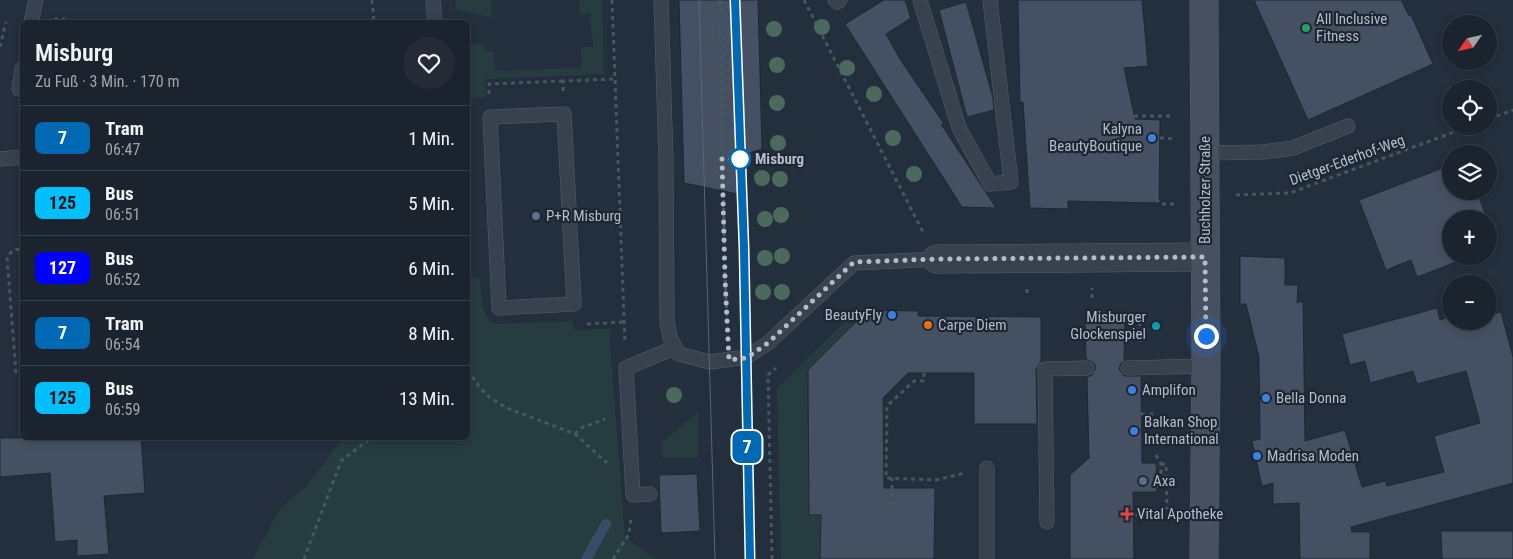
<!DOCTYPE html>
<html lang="de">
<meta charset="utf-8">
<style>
:root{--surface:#1b232e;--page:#242b36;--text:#f1f3f6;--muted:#a0a4aa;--line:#39404a}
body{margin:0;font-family:"Roboto Condensed",sans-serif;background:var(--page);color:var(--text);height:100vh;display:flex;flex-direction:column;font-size:19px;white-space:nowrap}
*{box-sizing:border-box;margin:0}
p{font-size:16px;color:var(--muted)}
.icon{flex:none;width:28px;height:28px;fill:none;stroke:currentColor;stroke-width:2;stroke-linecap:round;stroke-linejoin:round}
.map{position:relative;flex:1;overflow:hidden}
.side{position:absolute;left:20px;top:20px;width:450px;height:420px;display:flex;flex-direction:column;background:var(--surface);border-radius:8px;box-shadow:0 2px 8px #0003,0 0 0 1px var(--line)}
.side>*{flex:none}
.badge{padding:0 10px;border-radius:8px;font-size:18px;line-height:32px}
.needle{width:32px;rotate:236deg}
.buttons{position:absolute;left:1442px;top:15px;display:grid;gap:10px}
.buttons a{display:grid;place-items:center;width:55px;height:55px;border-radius:50%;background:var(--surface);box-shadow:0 2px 8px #0003,0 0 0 1px var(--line);font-size:25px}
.you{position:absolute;width:25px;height:25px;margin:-12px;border:4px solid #fff;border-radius:50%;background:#1a73e8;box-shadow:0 0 0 8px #1a73e833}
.map>.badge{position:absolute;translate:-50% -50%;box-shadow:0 0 0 2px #fff}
.round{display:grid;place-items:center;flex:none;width:52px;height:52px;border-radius:26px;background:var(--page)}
.headline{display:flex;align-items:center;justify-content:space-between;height:85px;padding:0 15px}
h1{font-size:24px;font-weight:600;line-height:38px}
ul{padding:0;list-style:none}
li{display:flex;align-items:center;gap:15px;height:65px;padding:0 15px;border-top:1px solid var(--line)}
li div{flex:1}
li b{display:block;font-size:19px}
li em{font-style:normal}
li .badge{min-width:55px;font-weight:700;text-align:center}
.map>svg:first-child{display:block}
</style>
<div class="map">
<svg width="1513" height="559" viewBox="0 0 1513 559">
<rect width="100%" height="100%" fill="#242f3e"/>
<g fill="#263c3f">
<path d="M455,0H491L492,18L456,9Z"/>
<path d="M579,0H602L604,74L485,79L486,97L468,98V43L484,46L485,51H494L495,71L582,68L581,47H593L590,13L580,14Z"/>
<path d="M468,278H480L482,307L490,321L499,324L573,321L574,330L609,329L625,537L655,559H253L279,510L305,487L344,438H468Z"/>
<path d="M859,308L865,313L809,515H821L820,559H781L777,388Z"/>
<path d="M698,412V458H663L662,443Z"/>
</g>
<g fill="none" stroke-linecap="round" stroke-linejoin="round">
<path stroke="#394c67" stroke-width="10" d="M586,559L606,524"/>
</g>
<g fill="#455162" stroke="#1f2835">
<path d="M679,0H758L762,149L737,157L738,194L684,183Z"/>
<path d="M884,0H905L911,18L886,34L900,59L944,124H941L996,208L962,207L845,24Z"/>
<path d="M1018,0H1142L1148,66L1124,68L1135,119L1160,120L1159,203L1068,201V209L1030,208L1023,102L1020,103Z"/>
<path d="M1254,0H1401L1409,16L1411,15L1433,64L1308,120Z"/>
<path d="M966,2L993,98L994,110L967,117L939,10Z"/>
<path d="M1451,165V191H1477L1487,219H1451V256H1466L1458,259L1459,261L1417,277L1411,260L1386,270L1359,200Z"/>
<path d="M1240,256L1285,258V285H1298L1297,303L1303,301L1305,441L1345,430L1362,487L1385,481L1387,486L1444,472L1434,436L1480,423L1466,371L1417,384L1413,371L1370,383L1365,361L1350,365L1342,334L1437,308L1440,320L1451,316V321H1489V306H1490L1492,314L1501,312L1513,357V483L1351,527L1352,532H1370V559H1300L1299,503L1273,504V483L1262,486L1252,441L1260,439L1259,357L1246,304H1240Z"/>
<path d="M868,310L918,311V316L1041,317V361L1036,369L1037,424H974V373H908L883,398L884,488H935L934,559H820L821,515H809L808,370Z"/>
<path d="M1085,317H1125L1124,360H1126L1121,363L1119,369L1124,376H1141L1142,463H1156L1157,492H1133L1134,559H1070V475L1089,458L1087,377L1092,375L1096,368L1094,363L1086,359Z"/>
<path d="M0,438H141L145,493L104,496L109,554L77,556V540L55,542L50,473L0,477Z"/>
<path d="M697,474L700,531L661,533L659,475Z"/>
<path d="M1441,531H1513V559H1442Z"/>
</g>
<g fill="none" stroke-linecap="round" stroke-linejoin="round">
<defs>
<g id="service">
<path d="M433,0L435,22"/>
<path d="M661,0L666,162L667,321L670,338L679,354L710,362L746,357L768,343L854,263L937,259"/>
<path d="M835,0L837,2L840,0"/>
<path d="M920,0L959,128L990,184L1011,182L990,0"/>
<path d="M31,22L36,0"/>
<path d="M19,89L22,69"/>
<path d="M564,114L574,304L499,308L490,117Z"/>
<path d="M1205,153L1263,152L1293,148L1348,126"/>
<path d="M0,159L22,157"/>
<path d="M1128,368L1206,366"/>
<path d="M987,468V559"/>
<path d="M650,494L633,495L626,368L674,348"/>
<path d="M1047,522L1045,369L1087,368"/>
</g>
<path id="minor" d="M937,259L1205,257"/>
<path id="secondary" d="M1204,0L1206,366L1204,559"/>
</defs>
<use href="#service" stroke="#565f6c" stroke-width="15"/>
<use href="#minor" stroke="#565f6c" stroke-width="29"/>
<use href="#secondary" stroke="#565f6c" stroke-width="29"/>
<g stroke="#44595c" stroke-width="3" stroke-dasharray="4 4" stroke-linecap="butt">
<path d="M372,0L374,22"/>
<path d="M612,0L625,344"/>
<path d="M720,0L725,278L728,337"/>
<path d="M804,0L924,234"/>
<path d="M54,19H65"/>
<path d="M0,47L6,22"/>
<path d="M563,91V81L615,79"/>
<path d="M489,94V84L563,81"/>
<path d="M22,112V121"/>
<path d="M1134,116H1173"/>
<path d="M1489,119L1513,110"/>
<path d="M1160,138L1174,139"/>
<path d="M1236,195L1290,193L1470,126"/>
<path d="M1156,199L1161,204H1175"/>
<path d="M1027,289V297"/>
<path d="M1092,298V288"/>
<path d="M1140,314V345"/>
<path d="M587,324L624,322"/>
<path d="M468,370L479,387L490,398L507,408L575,434L607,463"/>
<path d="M16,373L7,257L13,250L22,249"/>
<path d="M924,373V381H914L887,406L886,478L936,480L965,473"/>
<path d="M1141,414H1155"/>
<path d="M575,434L581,428L605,419"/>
<path d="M1156,455L1161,464V485L1157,486"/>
<path d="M1161,464H1166L1167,509"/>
<path d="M892,505V478"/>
<path d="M1133,515H1148"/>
<path d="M304,559L341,461L371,438"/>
<path d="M613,559L629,534L631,517"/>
<path d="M772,559L768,375L776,368"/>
</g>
<use href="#service" stroke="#38414e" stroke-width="14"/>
<use href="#minor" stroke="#38414e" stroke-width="28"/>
<use href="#secondary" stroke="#465061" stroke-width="28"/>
<g stroke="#5a6575" stroke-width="1">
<path d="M699,0L715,559"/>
<path d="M735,0L744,248L750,559"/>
</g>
</g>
<g fill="#4b6a5d">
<circle cx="822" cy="27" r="8"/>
<circle cx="774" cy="29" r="8"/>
<circle cx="777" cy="65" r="8"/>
<circle cx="847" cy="68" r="8"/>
<circle cx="874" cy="94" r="8"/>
<circle cx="777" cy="103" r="8"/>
<circle cx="893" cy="138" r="8"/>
<circle cx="778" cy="143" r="8"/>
<circle cx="914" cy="174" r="8"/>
<circle cx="762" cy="178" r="8"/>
<circle cx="780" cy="179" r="8"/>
<circle cx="781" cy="215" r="8"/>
<circle cx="765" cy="219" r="8"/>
<circle cx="782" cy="256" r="8"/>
<circle cx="765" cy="258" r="8"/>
<circle cx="763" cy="292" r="8"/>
<circle cx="782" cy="292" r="8"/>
<circle cx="674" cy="395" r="8"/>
</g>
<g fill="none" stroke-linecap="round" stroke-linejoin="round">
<defs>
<path id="line" d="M735,0L744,248L750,559"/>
</defs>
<use href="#line" stroke="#fff" stroke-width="11"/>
<use href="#line" stroke="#0069b4" stroke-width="8"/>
<path stroke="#b4bcc9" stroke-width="5" stroke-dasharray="0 9" d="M740,159H722L725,278L729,360L746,358L768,343L854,262L937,259L1205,257L1206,336"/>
</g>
<circle fill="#2e9e5b" stroke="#1d2633" stroke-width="2" cx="1306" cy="28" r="5"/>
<g fill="#3f7fe0" stroke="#1d2633" stroke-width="2">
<circle cx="1152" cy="138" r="5"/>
<circle cx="892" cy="315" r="5"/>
<circle cx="1132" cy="390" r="5"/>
<circle cx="1266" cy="398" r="5"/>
<circle cx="1134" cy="431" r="5"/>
<circle cx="1257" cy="456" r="5"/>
</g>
<circle fill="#fff" stroke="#0069b4" stroke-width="2.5" cx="740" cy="159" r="10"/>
<g fill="#5c6f8a" stroke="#1d2633" stroke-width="2">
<circle cx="536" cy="216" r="5"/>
<circle cx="1143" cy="481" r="5"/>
</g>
<circle fill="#e8710a" stroke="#1d2633" stroke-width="2" cx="928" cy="325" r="5"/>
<circle fill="#0f9aa8" stroke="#1d2633" stroke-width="2" cx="1156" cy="326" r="5"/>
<path fill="#e0444e" stroke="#1d2633" stroke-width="2" d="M1124.5 506.5h5v5h5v5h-5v5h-5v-5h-5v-5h5z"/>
<g text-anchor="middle" stroke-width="4.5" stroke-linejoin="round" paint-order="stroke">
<g font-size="15" fill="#b4bcc9" stroke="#1d2633" text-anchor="start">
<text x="1316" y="24">All Inclusive<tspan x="1316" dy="17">Fitness</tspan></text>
<text x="1142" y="134" text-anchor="end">Kalyna<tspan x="1142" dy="17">BeautyBoutique</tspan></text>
<text x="546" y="221">P+R Misburg</text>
<text x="882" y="320" text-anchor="end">BeautyFly</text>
<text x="1146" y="322" text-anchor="end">Misburger<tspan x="1146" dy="17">Glockenspiel</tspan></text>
<text x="938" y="330">Carpe Diem</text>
<text x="1142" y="395">Amplifon</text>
<text x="1276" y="403">Bella Donna</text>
<text x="1144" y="427">Balkan Shop<tspan x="1144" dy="17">International</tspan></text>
<text x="1267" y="461">Madrisa Moden</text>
<text x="1153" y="486">Axa</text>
<text x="1137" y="519">Vital Apotheke</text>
</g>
<g font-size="15" font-weight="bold" fill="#b4bcc9" stroke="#1d2633" text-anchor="start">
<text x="755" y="164">Misburg</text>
</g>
<g font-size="15" fill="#b4bcc9" stroke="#1d2633">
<text transform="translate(1347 160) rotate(-20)" y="5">Dietger-Ederhof-Weg</text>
<text transform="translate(1205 190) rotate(-90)" y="5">Buchholzer Straße</text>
</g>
</g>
</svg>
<div class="buttons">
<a><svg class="needle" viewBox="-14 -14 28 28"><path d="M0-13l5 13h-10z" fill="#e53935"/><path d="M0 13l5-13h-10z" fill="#a0a4aa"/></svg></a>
<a><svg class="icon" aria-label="locate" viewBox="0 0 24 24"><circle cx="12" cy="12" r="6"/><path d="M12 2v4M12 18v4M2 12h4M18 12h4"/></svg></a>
<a><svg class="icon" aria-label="layers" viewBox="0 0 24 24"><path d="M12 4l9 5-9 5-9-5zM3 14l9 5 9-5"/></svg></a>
<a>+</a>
<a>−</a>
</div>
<div class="you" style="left:1206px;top:336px"></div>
<b class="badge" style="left:747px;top:447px;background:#0069b4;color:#fff">7</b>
<section class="side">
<div class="headline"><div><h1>Misburg</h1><p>Zu Fuß · 3 Min. · 170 m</p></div><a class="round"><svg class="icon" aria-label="heart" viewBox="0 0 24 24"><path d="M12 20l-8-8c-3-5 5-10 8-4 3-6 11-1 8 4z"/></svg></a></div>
<ul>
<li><span class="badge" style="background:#0069b4;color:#fff">7</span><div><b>Tram</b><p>06:47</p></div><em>1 Min.</em></li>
<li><span class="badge" style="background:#00bfff;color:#111">125</span><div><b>Bus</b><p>06:51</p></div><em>5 Min.</em></li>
<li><span class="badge" style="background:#00f;color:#fff">127</span><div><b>Bus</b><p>06:52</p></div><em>6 Min.</em></li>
<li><span class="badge" style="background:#0069b4;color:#fff">7</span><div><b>Tram</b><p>06:54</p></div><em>8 Min.</em></li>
<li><span class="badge" style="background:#00bfff;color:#111">125</span><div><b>Bus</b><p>06:59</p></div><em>13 Min.</em></li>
</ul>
</section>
</div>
